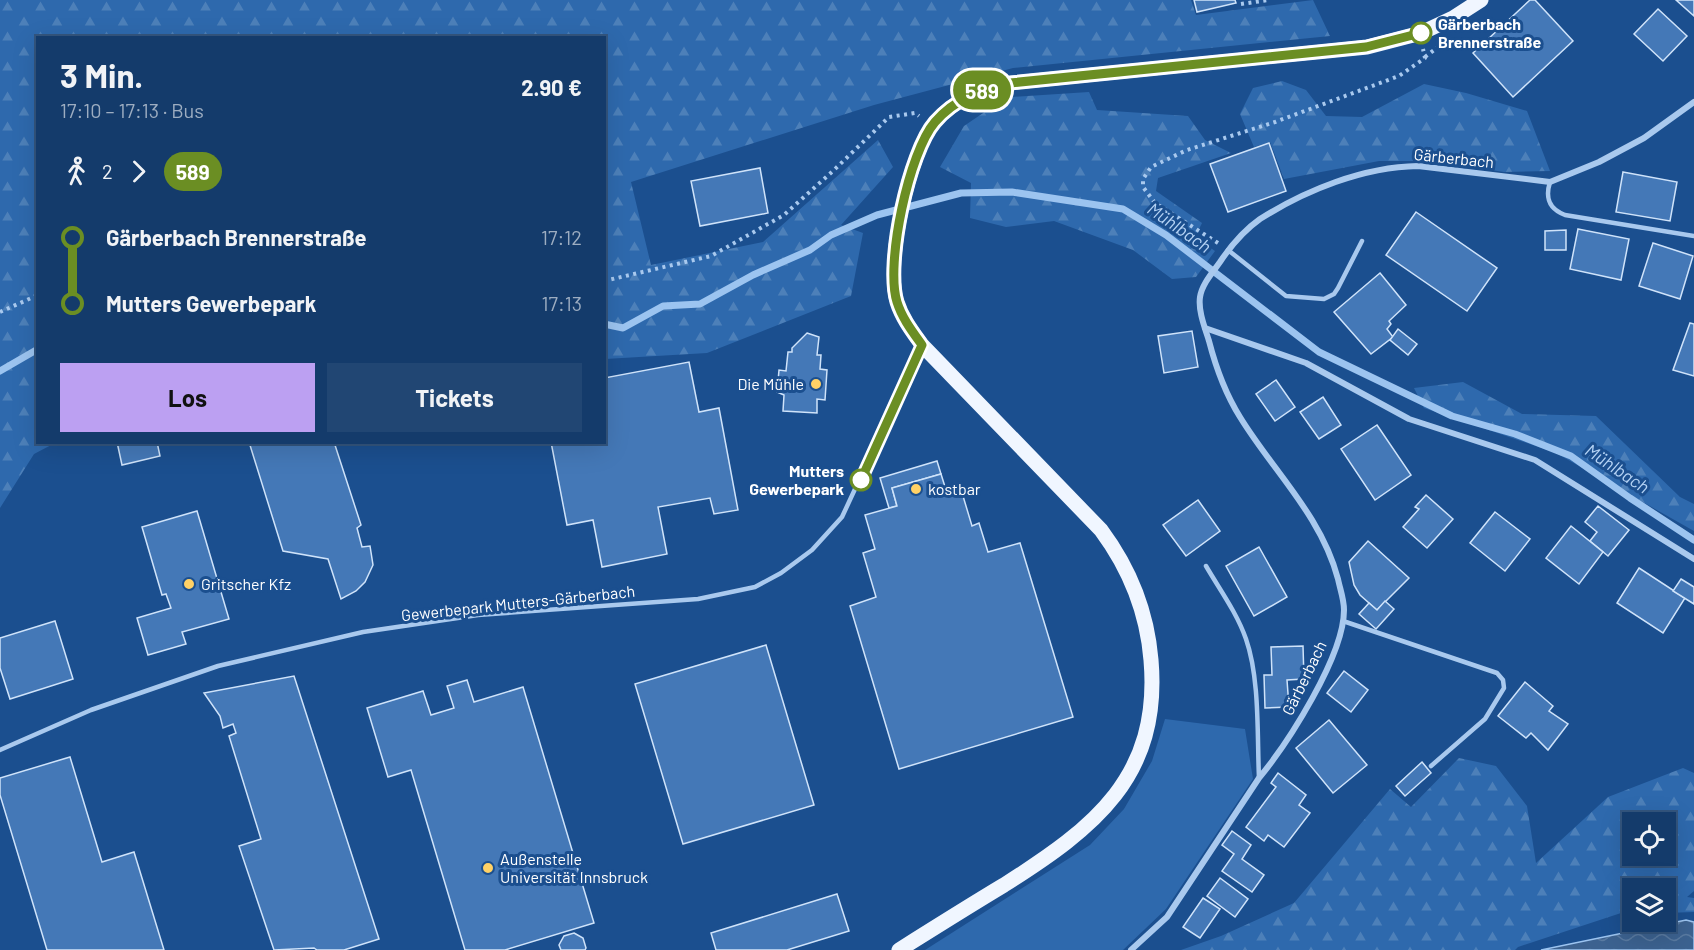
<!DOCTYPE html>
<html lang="de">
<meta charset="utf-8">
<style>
:root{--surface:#143b6b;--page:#214673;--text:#f1f3f6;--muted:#9dadc1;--line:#33557e;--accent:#bca0f2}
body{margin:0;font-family:Barlow,sans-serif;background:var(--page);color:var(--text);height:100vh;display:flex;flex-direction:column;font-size:22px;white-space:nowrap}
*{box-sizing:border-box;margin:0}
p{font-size:20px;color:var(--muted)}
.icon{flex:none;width:33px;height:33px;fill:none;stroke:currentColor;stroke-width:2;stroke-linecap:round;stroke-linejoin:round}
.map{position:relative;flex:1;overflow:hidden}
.side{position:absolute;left:36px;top:36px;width:570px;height:408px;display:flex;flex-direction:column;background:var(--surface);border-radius:0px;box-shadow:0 6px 24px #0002,0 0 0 2px var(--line)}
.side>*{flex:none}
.badge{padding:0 12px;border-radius:20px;font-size:21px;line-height:39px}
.tools{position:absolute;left:1622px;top:812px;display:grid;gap:12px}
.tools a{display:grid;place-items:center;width:54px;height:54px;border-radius:0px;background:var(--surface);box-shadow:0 6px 24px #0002,0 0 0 2px var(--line);font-size:30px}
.map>.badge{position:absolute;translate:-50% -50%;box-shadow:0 0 0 3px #fff}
.legs{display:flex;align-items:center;gap:9px;height:66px;padding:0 24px;font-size:20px}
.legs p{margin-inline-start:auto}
.overview{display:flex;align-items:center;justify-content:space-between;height:102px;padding:0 24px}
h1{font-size:33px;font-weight:700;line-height:45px}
.cta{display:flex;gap:12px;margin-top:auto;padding:12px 24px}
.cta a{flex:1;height:69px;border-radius:0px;background:var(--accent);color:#111;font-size:24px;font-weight:700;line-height:69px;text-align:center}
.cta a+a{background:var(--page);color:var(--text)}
ul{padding:0 24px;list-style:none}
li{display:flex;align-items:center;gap:21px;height:66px;font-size:22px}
li i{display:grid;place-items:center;width:9px;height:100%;margin:0 8px;background:currentColor}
li i::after{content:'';width:15px;height:15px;margin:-8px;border:4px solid;border-radius:50%;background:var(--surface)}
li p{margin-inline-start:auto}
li:first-child i{background:linear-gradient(#0000 50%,currentColor 0)}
li:last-child i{background:linear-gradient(currentColor 50%,#0000 0)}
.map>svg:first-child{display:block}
</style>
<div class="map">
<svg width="1694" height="950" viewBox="0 0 1694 950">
<defs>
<pattern id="forest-firs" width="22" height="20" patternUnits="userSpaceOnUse" patternTransform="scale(1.5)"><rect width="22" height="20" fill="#2e69ad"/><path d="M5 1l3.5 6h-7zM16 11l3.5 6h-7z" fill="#4d80b9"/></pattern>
<pattern id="water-waves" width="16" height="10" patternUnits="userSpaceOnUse" patternTransform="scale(1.5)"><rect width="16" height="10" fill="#3c6290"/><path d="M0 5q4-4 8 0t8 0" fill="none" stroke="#597aa1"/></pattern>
</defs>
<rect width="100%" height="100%" fill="#1b4f8f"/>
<path fill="#2e69ad" d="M1165,719L1245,729L1253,779L1166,909L1123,950H925L1090,845L1124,809L1152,761Z"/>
<g fill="url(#forest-firs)" fill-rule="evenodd">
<path d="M0,0H1191L1196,15L1313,0L1330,36L1013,68L874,105L631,182L651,265L763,242L878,140L893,167L841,225L863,233L851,296L707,353L605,359L604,38H38V442L55,443L34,454L0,508Z"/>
<path d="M1282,81L1306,90L1326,116L1362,117L1424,84L1466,93L1527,111L1550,171L1504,172L1434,161H1379L1284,179L1270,142L1254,147L1240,114L1253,88Z"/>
<path d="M1089,92L1097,110L1188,116L1205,140L1231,153L1158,178L1156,191L1202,223L1195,237L1215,251L1196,277L1172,279L1133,250L1054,221L1006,227L970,218L971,183L940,167L964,126L992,107L1012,97Z"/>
<path d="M1463,382L1522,414L1596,416L1680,497L1694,504V531L1556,453L1424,408L1414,388Z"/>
<path d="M1459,758L1496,766L1527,806L1536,863L1608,797L1683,768L1694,773V891L1687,897L1694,898V912L1665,913V888H1632V913H1621L1518,947L1515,950H1181L1221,936L1294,903L1390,789L1411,807ZM1632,822H1665V855H1632Z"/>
</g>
<path fill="url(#water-waves)" stroke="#9cc4f0" stroke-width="1.5" d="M1686,920L1694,922V950H1541Z"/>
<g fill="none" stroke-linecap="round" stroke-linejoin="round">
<g stroke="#9cc4f0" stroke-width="7">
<path d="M604,324L623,328L663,306L700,304L753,275L810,250L831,235L877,215L961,193L1012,192L1123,209L1166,235L1319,352L1452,416L1515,434L1571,456L1630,498L1694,540"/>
<path d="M0,371L38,349"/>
</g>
</g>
<g fill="#4478b7" stroke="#cfe3fa" stroke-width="1.5">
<path d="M1194,0H1235L1236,3L1197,12Z"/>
<path d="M1530,0H1535L1573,41L1513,97L1473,53Z"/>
<path d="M1676,0H1694V16Z"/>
<path d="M1658,9L1687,36L1663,61L1634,34Z"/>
<path d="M1269,143L1286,191L1228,212L1210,164Z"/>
<path d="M760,168L768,213L700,226L691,181Z"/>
<path d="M1623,172L1677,182L1670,221L1616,212Z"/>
<path d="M1416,212L1497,268L1467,311L1386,255Z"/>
<path d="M1578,229L1629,239L1621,280L1570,269Z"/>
<path d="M1566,230V250H1545V231Z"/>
<path d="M1653,243L1693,256L1680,299L1639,286Z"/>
<path d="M1380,273L1406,305L1389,321L1391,324L1387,329L1393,337L1371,354L1334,312Z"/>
<path d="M1690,323L1694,324V376L1673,370Z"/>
<path d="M1398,329L1417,344L1408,355L1390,340Z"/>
<path d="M1192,331L1198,367L1164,373L1158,336Z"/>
<path d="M807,333L819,337L817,355H821L820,369L827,370L825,400L817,399V413L783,411L784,395L777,392L779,370L786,371L788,352H792V348Z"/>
<path d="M689,362L699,412L719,408L738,510L714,514L710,498L658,507L667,554L602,567L593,520L567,525L551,442H604V378Z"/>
<path d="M1276,380L1295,407L1275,421L1256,394Z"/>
<path d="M1323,397L1341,425L1319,439L1300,412Z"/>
<path d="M1377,425L1411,475L1375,500L1341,449Z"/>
<path d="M117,442H157L160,456L122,465Z"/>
<path d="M249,442H334L361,525L357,528L362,547L370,546L373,565L365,582L356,591L341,599L328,559L283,551Z"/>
<path d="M937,461L941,474L892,488L897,506L889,508L880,478Z"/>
<path d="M941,474L946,490L960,486L972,526L979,523L988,552L1020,543L1073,717L899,769L850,606L876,597L863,553L875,549L865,515L897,506L892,488Z"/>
<path d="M1426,495L1453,519L1427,548L1403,527L1419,509L1415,507Z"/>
<path d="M1198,500L1220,531L1186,556L1163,525Z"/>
<path d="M1598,506L1629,530L1608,556L1590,541L1597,532L1585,522Z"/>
<path d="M197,511L229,619L182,632L186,644L148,655L137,618L171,608L166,594L162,595L142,527Z"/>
<path d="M1495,512L1530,539L1505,571L1470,543Z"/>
<path d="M1571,526L1603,552L1579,584L1546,558Z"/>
<path d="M1368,541L1409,578L1377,610L1360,595L1354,585L1349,562Z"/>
<path d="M1259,547L1287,597L1254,616L1226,566Z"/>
<path d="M1639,568L1685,598L1663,633L1617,603Z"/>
<path d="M1681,579L1694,587V604L1673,591Z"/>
<path d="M1385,601L1394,609L1376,629L1359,614L1369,603L1377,610Z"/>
<path d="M55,621L73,679L10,699L0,668V638Z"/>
<path d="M766,645L814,805L683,844L635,684Z"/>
<path d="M1303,646L1304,679L1287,680L1289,707L1265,708L1264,675H1272L1271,647Z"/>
<path d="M1344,671L1368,690L1351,712L1327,693Z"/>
<path d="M294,676L379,939L344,950H317L314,948L274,950L239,846L261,839L229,736L236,733L233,724L223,728L220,716L204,693Z"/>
<path d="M467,680L474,702L523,687L594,923L505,950H465L411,770L388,777L367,708L423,691L431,715L454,708L447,686Z"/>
<path d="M1525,682L1553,706L1549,711L1568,724L1548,750L1531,733L1526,738L1498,716Z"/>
<path d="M1329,720L1367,765L1333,793L1296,748Z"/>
<path d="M70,757L102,862L134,852L164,950H47L0,795V778Z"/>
<path d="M1422,762L1431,773L1405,796L1396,786Z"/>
<path d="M1278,773L1306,795L1299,805L1310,813L1284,847L1268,835L1264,841L1246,827L1276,787L1271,783Z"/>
<path d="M1232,831L1251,845L1242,859L1264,875L1252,892L1222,871L1234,854L1222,845Z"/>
<path d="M1220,878L1248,899L1235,917L1207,896Z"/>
<path d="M837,894L849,931L787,950H716L711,933Z"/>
<path d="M1203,898L1220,909L1200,938L1183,927Z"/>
<path d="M574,933L583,938L586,948L585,950H561L559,945L564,936Z"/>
</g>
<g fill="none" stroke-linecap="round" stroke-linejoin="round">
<g stroke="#a9c9ee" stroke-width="4" stroke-dasharray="3 4.5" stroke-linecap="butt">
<path d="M1241,4L1269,0"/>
<path d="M1425,57L1438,47"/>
<path d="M1218,243L1155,203L1143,187V179L1151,167L1187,150L1275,122L1399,76L1425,58L1423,49"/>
<path d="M604,281L711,256L784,215L834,170L889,117L915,113L919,116"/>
<path d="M0,312L38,295"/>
</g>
<g stroke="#a9c9ee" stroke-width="4.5">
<path d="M1550,182C1545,198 1549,209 1565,215L1694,236"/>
<path d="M1228,250L1286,296L1324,299L1334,294L1338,288L1362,241"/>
<path d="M1206,566C1220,590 1237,613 1246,639C1260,679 1257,736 1259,778"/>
<path d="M1343,621L1497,673L1503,680L1504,688L1485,719L1431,766"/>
<path d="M0,750L91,710L218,666L363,632L478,615L698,599L755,587L781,573L812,550L842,517L921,347"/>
</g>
<g stroke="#a9c9ee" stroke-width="6">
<path d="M1205,328L1306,363L1409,419L1535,460L1694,559"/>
<path d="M1131,950L1167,917L1259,778C1288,743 1344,656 1344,610C1344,599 1340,589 1338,579C1321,515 1273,471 1240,417C1225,393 1216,368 1209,341C1205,328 1198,311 1200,297C1202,284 1213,272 1220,262C1232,244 1243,231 1260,219C1306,190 1363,167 1418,166L1550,182L1599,162L1644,138L1694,102"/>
</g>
<path stroke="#f0f6ff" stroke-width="15" d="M899,950C934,928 969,906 1004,885C1094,828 1161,777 1151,660C1147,611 1130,569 1101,530L922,345C912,331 902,318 897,302C885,263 909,152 935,122C955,99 981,89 1010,83L1367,47L1421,33L1453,18L1481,0"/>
</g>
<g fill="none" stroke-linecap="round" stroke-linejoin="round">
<defs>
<path id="line-1" d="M861,480L922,345C912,331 902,318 897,302C885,264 909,152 935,122C955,99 981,89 1010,83L1366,47L1421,33"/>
</defs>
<use href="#line-1" stroke="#fff" stroke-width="14"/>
<use href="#line-1" stroke="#6b8e23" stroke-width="9"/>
</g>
<g fill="#fff" stroke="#6b8e23" stroke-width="3">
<circle cx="1421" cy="33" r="10"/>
<circle cx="861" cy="480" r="10"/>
</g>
<g fill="#ffd166" stroke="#1b4f8f" stroke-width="2">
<circle cx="816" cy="384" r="6"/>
<circle cx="916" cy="489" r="6"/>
<circle cx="189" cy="584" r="6"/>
<circle cx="488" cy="868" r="6"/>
</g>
<g text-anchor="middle" stroke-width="6" stroke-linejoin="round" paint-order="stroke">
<g font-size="16" font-weight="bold" fill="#fff" stroke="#1b4f8f" text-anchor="start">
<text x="1438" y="30">Gärberbach<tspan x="1438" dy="18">Brennerstraße</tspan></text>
<text x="844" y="477" text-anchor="end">Mutters<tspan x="844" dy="18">Gewerbepark</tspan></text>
</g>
<g font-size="16" fill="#fff" stroke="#1b4f8f">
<text transform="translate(1454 158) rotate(6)" y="6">Gärberbach</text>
<text transform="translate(518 603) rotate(-6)" y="6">Gewerbepark Mutters-Gärberbach</text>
<text transform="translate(1304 678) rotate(-64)" y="6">Gärberbach</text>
</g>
<g font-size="16" fill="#fff" stroke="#1b4f8f" text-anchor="start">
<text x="804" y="390" text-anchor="end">Die Mühle</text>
<text x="928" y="495">kostbar</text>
<text x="201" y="590">Gritscher Kfz</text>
<text x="500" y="865">Außenstelle<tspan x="500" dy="18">Universität Innsbruck</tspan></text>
</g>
<g font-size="18" font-style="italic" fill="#b5d3f5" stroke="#1b4f8f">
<text transform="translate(1179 228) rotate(35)" y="6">Mühlbach</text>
<text transform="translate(1617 469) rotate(34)" y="6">Mühlbach</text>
</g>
</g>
</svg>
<div class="tools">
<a><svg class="icon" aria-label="locate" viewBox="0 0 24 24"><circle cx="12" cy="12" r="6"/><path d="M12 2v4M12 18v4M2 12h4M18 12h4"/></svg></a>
<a><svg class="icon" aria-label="layers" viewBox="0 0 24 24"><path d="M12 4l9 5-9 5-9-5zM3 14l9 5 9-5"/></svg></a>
</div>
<b class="badge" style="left:982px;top:90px;background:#6b8e23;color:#fff">589</b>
<section class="side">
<div class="overview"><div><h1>3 Min.</h1><p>17:10 – 17:13 · Bus</p></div><b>2.90 €</b></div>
<div class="legs"><svg class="icon" aria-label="walk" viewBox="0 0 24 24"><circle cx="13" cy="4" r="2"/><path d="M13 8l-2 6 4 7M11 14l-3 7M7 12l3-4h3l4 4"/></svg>2<svg class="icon" aria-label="forward" viewBox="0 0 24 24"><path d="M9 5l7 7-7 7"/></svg><b class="badge" style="background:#6b8e23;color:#fff">589</b></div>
<ul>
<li><i style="color:#6b8e23"></i><b>Gärberbach Brennerstraße</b><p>17:12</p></li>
<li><i style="color:#6b8e23"></i><b>Mutters Gewerbepark</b><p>17:13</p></li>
</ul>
<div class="cta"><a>Los</a><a>Tickets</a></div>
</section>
</div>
